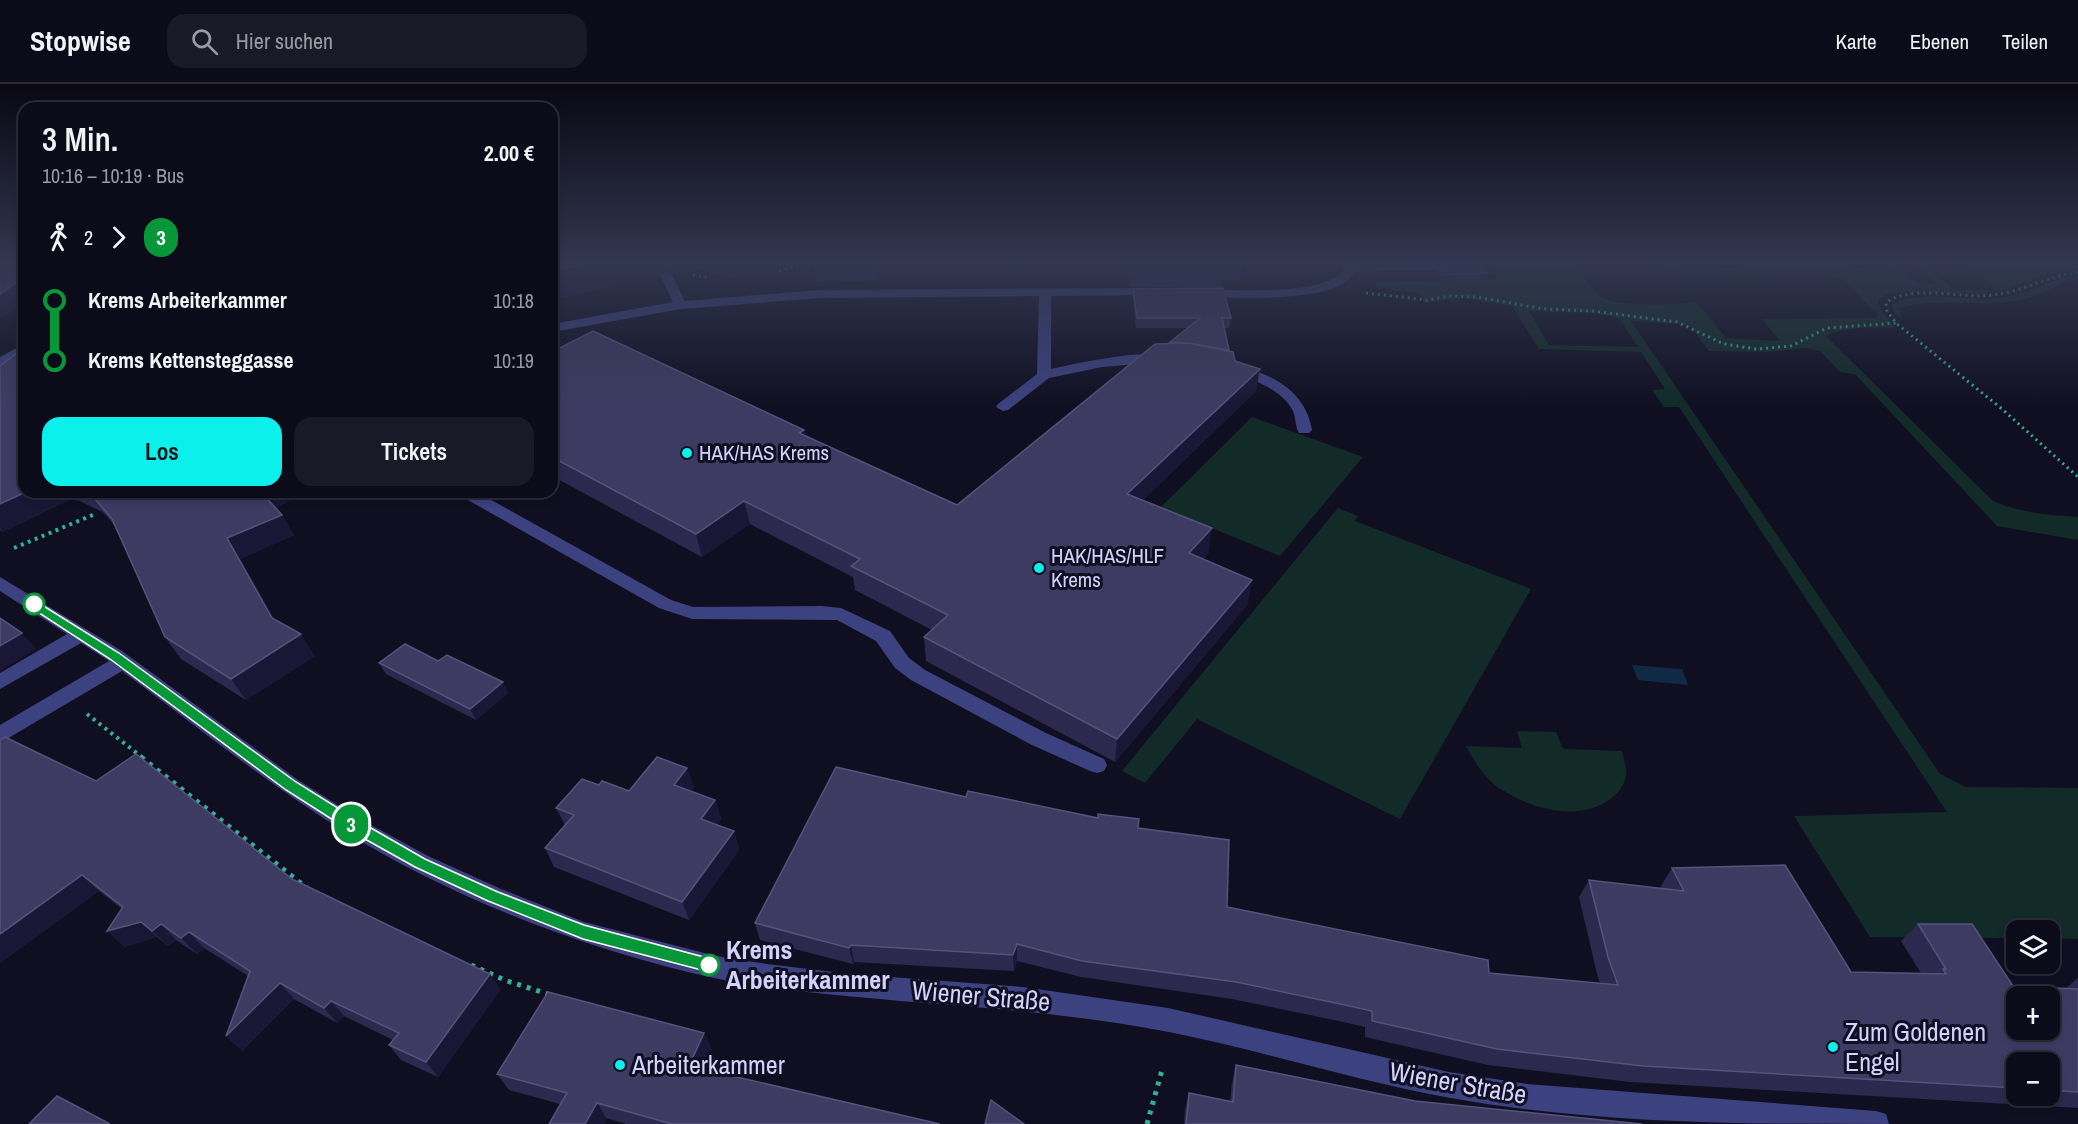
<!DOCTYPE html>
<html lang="de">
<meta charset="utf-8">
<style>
:root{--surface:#0c0b1a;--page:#1a1927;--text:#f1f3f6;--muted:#9a9ba2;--line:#2c2b39;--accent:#0bf0eb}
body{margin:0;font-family:"Archivo Narrow",sans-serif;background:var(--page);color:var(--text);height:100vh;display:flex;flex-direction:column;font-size:22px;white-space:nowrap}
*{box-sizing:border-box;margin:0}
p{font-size:20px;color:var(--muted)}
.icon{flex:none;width:33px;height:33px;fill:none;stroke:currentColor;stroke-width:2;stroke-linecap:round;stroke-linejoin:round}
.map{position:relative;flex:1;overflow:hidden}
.details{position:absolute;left:18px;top:18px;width:540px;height:396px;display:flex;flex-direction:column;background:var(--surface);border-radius:18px;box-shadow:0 3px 9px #0003,0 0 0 2px var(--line)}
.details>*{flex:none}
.badge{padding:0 12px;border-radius:20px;font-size:21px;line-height:39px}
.tools{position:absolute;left:2006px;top:836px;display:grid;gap:12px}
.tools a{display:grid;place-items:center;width:54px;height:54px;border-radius:12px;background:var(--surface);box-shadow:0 3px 9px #0003,0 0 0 2px var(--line);font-size:30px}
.map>.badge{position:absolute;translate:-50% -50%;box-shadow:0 0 0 3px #fff}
.legs{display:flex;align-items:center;gap:9px;height:66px;padding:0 24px;font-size:20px}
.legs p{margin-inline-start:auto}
.summary{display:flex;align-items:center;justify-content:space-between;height:102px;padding:0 24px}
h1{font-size:33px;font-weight:600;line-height:45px}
.primary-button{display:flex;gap:12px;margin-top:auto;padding:12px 24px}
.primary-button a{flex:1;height:69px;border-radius:18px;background:var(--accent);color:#111;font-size:24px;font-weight:600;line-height:69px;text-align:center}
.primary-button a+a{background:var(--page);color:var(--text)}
ul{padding:0 24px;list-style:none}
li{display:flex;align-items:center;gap:21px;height:60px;font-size:22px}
li i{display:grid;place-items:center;width:9px;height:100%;margin:0 8px;background:currentColor}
li i::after{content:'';width:15px;height:15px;margin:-8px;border:4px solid;border-radius:50%;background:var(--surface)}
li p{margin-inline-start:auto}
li:first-child i{background:linear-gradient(#0000 50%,currentColor 0)}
li:last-child i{background:linear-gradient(currentColor 50%,#0000 0)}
header{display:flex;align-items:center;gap:36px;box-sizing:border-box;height:84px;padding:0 30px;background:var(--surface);border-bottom:2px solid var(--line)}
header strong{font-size:28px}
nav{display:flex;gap:33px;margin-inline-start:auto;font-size:21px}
.search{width:420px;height:54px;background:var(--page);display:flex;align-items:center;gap:15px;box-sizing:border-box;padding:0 21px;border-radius:18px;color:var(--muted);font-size:22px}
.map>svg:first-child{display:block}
</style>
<header>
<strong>Stopwise</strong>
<div class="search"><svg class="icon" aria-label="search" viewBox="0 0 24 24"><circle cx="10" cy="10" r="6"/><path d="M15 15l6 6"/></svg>Hier suchen</div>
<nav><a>Karte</a><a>Ebenen</a><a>Teilen</a></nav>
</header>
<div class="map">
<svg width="2078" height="1040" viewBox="0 0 2078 1040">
<rect width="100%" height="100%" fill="#100f22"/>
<g fill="#122b28" fill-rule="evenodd">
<path d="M1486,178H1573C1582,189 1592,207 1603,214C1620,223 1677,221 1696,218L1726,254L1780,257L1762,235L1876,234L1878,231L1843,195L1813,188L1771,187L1763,192L1668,190L1658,178H1666L1681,183L1740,184L1746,181L1747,178H1823L1860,184L1889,183L1890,178L1919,200H1937L1909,178L1945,187L1972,186L1961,178L2078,179V185L2046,190L2007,205L1985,210L1915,208L1884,210L1878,217L1881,226L1896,244C1872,244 1847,242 1826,252L1993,417C2021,429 2048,431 2078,433V456L1997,442L1855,290L1840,288L1820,267L1804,264L1769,268L1709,267L1691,243L1679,240L1631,237L1940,690L1965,703L2078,704V855L2049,854V846H2016V854L1870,853L1794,732L1947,728L1679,323H1664L1652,306L1665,305L1641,268L1539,265L1512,222L1462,214L1425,219L1419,209L1375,203L1377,198L1498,195ZM1938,192H1981L1998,207L1954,206ZM1529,227L1591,229L1619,234L1638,263L1549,261Z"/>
<path d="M2078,190V196C2057,198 2041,212 2021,216C1981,224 1939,213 1900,224L1902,236L1894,228L1892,221C1915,205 1966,217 1993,215C2023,212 2049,196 2078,190Z"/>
<path d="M1252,333L1363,373L1280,472L1161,423Z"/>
<path d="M1338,424L1358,432L1355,437L1531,505L1400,735L1197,635L1145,699L1122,687Z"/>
<path d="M1517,647L1556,648L1563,665L1622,667C1623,674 1627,683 1626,690C1626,700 1617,711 1609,716C1578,737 1535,726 1504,707C1486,697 1476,680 1466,662L1522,664Z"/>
</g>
<path fill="#102a45" d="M1632,581L1682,585L1688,601L1638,596Z"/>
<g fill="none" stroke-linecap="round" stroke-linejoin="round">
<g stroke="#34af98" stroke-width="3" stroke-dasharray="2 4" stroke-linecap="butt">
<path d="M779,187L813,178"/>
<path d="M2078,188C2044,193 2015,212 1980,212C1954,212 1906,202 1886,219L1887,227L1896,239L2002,325L2078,393"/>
<path d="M693,191L709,194"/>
<path d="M1366,209L1427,216L1449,212L1477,213L1544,225L1592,227L1677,238L1724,260L1756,265L1791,262L1827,244L1896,239"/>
</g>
<g stroke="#34af98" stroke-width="4" stroke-dasharray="3 4.5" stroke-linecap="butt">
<path d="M14,464L95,430"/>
<path d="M87,630L143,674"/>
</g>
<g stroke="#34af98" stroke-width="5" stroke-dasharray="4 6" stroke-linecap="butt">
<path d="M141,673L307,804"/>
<path d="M471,881L507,897L551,911"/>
<path d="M1147,1040L1162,986"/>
</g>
<g fill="#3c417f" fill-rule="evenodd">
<path d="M1339,178H1351L1353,180L1474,178L1478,181L1472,185L1354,188C1339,221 1232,213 1199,213L1193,209L1199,205C1228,206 1331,213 1344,184Z"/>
<path d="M666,187L672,191L685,217L820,206L1157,204L1161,205L1163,208L1161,211L1051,212V285C1070,281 1155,262 1167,274L1160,278L1102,283L1049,294L1008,326L1003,327L996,323L998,320L1037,290L1039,212L820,214L681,225L552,248V240L673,218L660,191Z"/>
<path d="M24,260V270L0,283V273Z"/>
<path d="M1235,281C1272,290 1305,306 1312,346L1309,349H1299C1295,342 1296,334 1293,327C1282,305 1252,295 1230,288L1228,285L1230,282Z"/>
<path d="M457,408H477L671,516L693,523L821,522L841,524L890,547L909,574L925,586L1046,649L1104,675L1107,681L1104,687L1097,689L1090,687L1032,661L911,596L895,584L876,557L837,536L692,535L659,524L459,411Z"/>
<path d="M0,493L122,567L298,696L360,735L428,772L501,805L584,838L716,872L767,880L850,890L1023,903L1168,924L1449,988L1527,1000L1876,1027L1886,1030L1889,1040C1743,1040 1596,1040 1451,1014C1356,997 1264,967 1169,948C1080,931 990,924 900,917C838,911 775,907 714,894C584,865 456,816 342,746C265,698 195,641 122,587L0,659V641L109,577L81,559L0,605V589L67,550L0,507Z"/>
</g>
</g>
<g fill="#2c294f" fill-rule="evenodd">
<path d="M552,178H789L730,194L696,185L673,189L665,185L659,189L658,193Z"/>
<path d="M813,178H880L879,196L816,198Z"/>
<path d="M1128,178H1243L1241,195H1221L1220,203H1131Z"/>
<path d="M1437,182L1488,189L1486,195L1440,196L1435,188Z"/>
<path d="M1133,205L1231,234L1229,244H1224L1229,267L1256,307L1143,416L1209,468L1203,475L1248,520L1115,678L926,577L924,553L932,546L855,506L853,493L750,440L702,473L552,392V268L804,346L805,352L957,421L1170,260V258L1188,244H1136L1133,215Z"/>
<path d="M0,282L24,408H292L295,413L276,424L294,451L240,475L274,535L315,572L246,616L181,575L165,553L115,442L103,428L73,414L3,448L0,446Z"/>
<path d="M438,577L508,609L476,636L386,590L379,579Z"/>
<path d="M0,656L490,890L500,906L438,993L401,976L389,961L393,956L344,932L337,939L294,915L242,967L226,952L248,892L204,864L197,870L176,856L168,862L157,853L124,863L122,825L99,807L0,879Z"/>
<path d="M687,684L694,703L691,707L715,716L721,735L717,741L734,747L739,766L689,836L554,783L545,764L565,741L556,724L599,701L629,707Z"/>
<path d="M966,713L1138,744L1227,823L1489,889L1600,899L1597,890L1579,813L1589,796L1662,805L1661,802L1672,784L1851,888L1921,889L1901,857L1918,840L2013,902L2065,905L2078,894V1024L1630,998L1488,981L1365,953V943L1339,937L1232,915L1081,893L1017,877L1014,887L854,878L853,880L760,856L755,839ZM2016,978H2049V1011H2016Z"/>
<path d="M712,965L702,986L940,1040H626L560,1020L509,1006L497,990Z"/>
<path d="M1236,981L1415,1017L1642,1040H1184L1185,1026L1189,1009L1230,1017L1232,998Z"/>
</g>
<g fill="#191735">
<path d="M597,178H663L665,185L659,189L658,193L552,216V187Z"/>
<path d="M671,178H694L696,185L673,189Z"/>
<path d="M726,178H789L730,194Z"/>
<path d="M877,178H880L879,196Z"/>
<path d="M24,193V217L0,234V210Z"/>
<path d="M1260,285L1256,307L1126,433L1127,410Z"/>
<path d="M804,346L807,368L799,349Z"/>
<path d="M26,408H68L73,414L3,448L0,444V420Z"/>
<path d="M261,408H292L295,413L272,427Z"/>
<path d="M744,417L750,440L702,473L696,450Z"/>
<path d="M282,431L294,451L240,475L286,555L272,534L227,454Z"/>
<path d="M1212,444L1209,468L1186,493L1189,469Z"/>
<path d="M1252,496L1248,520L1115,678L1117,655Z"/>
<path d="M22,549L36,565L0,587V562Z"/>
<path d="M301,550L315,572L246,616L231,595Z"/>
<path d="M503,598L508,609L476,636L470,625Z"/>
<path d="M687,684L694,703L680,720L674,701Z"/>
<path d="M715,716L721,735L708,754L701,735Z"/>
<path d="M734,747L739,766L689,836L682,818Z"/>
<path d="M82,791L99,807L0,879V850Z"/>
<path d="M141,838L157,853L124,863L107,847Z"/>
<path d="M161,840L176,856L168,862L152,847Z"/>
<path d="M189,848L204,864L197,870L181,854Z"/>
<path d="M1017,860V877L1014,887L1013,871Z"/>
<path d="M851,861L854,878L853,880L849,864Z"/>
<path d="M490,890L500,906L438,993L426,978Z"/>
<path d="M280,899L294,915L242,967L226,952Z"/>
<path d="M331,917L344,932L337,939L324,924Z"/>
<path d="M704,949L712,965L697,999L689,982Z"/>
<path d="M597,1019L607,1035L604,1040H585Z"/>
</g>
<g fill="#3d3b62" stroke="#55537a" stroke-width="1.5" fill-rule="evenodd">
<path d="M0,178H24V193L0,210Z"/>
<path d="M552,178H597L552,187Z"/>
<rect x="1133" y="178" width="89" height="1"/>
<path d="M1479,178L1488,189L1442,191L1437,182L1474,181Z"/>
<path d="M1223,204L1231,234H1222L1229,266L1188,259L1170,258L1200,234H1137L1133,205Z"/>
<path d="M593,247L804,346L799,349L957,421L1155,260L1188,259L1233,268L1235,277L1260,285L1127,410L1212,444L1189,469L1252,496L1117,655L924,553L948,531L851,482L860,475L744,417L696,450L552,373V268Z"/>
<path d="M24,264V408H26L0,420V282Z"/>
<path d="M89,408H261L282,431L227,454L272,534L301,550L231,595L165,553L112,435Z"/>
<path d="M0,534L22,549L0,562Z"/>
<path d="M405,560L438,577L447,571L503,598L470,625L379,579Z"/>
<path d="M5,653L96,697L136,670L292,795L490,890L426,978L389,961L399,949L331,917L324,924L280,899L226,952L250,887L189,848L181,854L161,840L152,847L141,838L107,847L123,823L82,791L0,850V656Z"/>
<path d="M657,673L687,684L674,701L715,716L701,735L734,747L682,818L545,764L574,731L556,724L582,695L599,701L602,697L629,707Z"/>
<path d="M836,683L966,713L968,707L1098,734V730L1139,735L1138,744L1229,756L1227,823L1488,876L1489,889L1618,901L1608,873L1589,796L1684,807L1672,784L1785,781L1851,888L1946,890L1943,885H1946L1918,840H1972L2013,902L2078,905V1008L2049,1006V978H2016V1004L1643,982L1497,965L1372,937V927L1345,921L1236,898L1082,877L1017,860L1013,871L851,861L849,864L755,839ZM2016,912H2049V945H2016Z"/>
<path d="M548,908L704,949L689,982L940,1040H672L597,1019L585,1040H549L567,1009L497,990Z"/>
<path d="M1236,981L1415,1017L1642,1040H1186L1189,1009L1233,1018Z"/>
<path d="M57,1012L110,1040H29Z"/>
<path d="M991,1016L1024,1040H985Z"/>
</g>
<linearGradient id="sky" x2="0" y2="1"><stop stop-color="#090813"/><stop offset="0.55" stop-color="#31374f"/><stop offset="1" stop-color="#31374f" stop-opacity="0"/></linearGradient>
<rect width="2078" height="323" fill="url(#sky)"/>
<path fill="#059738" stroke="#fff" stroke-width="1.5" d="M34,516L119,569L296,698L357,736L425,775L498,808L584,841L715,876L717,881L715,886L709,888L583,855L488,817L415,783L347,745L286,706L110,575L30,523L28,520Z"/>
<g fill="#0bf0eb" stroke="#100f22" stroke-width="2">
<circle cx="687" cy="369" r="6"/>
<circle cx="1039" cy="484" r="6"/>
<circle cx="1833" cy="963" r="6"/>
<circle cx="620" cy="981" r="6"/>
</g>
<g fill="#fff" stroke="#059738" stroke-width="3">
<circle cx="34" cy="520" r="10"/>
<circle cx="709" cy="881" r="10"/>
</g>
<g text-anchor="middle" stroke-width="6" stroke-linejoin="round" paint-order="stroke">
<g font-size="21" fill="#d2d2fd" stroke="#100f22" text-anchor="start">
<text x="699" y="376">HAK/HAS Krems</text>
<text x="1051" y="479">HAK/HAS/HLF<tspan x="1051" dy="24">Krems</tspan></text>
</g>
<g font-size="26" font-weight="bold" fill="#d2d2fd" stroke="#100f22" text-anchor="start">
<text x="726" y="875">Krems<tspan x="726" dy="30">Arbeiterkammer</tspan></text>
</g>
<g font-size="26" fill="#d2d2fd" stroke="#100f22">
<text transform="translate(981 912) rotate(5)" y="9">Wiener Straße</text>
<text transform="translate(1458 999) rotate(10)" y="9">Wiener Straße</text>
</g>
<g font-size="26" fill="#d2d2fd" stroke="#100f22" text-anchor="start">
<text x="1845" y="957">Zum Goldenen<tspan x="1845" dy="30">Engel</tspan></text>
<text x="632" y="990">Arbeiterkammer</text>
</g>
</g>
</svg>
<div class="tools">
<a><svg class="icon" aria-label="layers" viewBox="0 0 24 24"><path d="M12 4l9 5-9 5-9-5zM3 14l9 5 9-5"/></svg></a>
<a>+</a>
<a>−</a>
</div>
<b class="badge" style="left:351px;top:740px;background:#059738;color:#fff">3</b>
<section class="details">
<div class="summary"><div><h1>3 Min.</h1><p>10:16 – 10:19 · Bus</p></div><b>2.00 €</b></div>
<div class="legs"><svg class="icon" aria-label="walk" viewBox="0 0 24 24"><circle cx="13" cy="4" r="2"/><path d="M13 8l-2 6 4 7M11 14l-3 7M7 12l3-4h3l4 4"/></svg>2<svg class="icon" aria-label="forward" viewBox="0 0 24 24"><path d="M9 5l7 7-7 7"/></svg><b class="badge" style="background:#059738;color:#fff">3</b></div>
<ul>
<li><i style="color:#059738"></i><b>Krems Arbeiterkammer</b><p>10:18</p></li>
<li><i style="color:#059738"></i><b>Krems Kettensteggasse</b><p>10:19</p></li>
</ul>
<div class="primary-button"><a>Los</a><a>Tickets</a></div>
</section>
</div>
